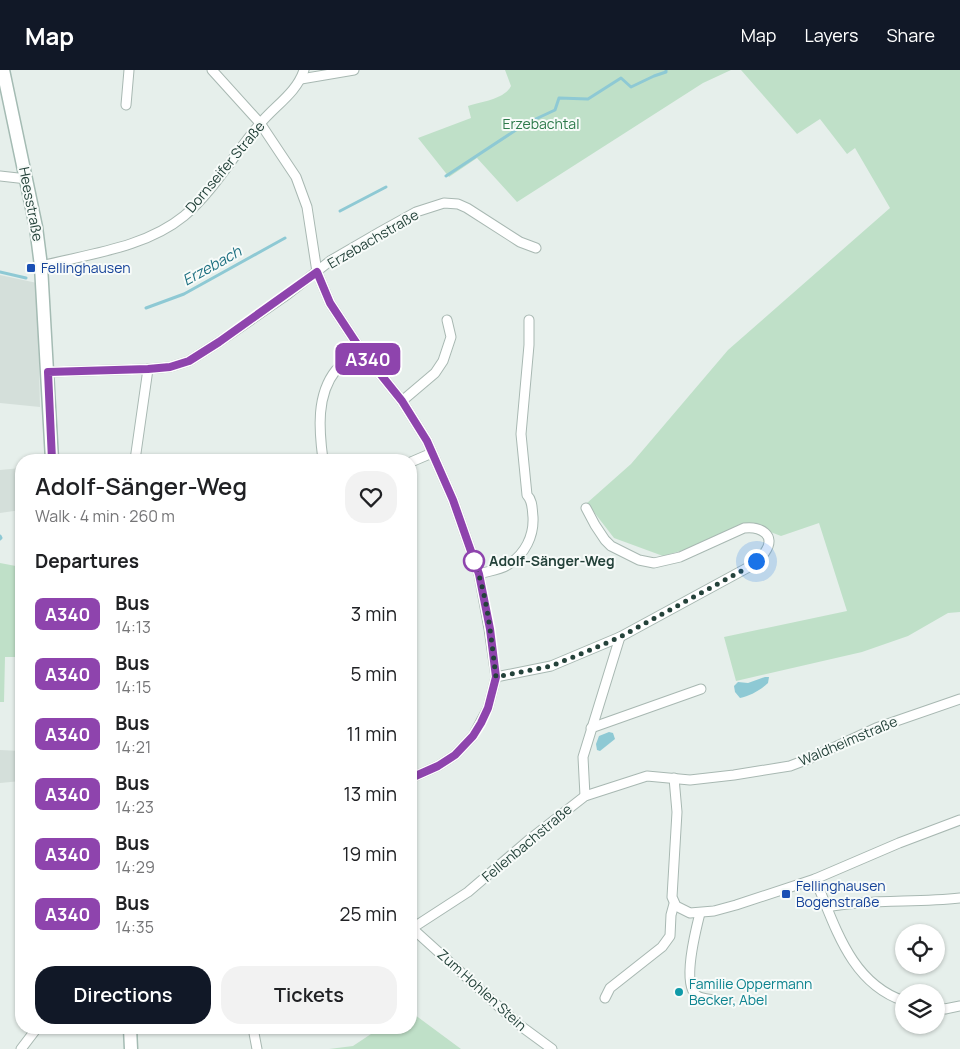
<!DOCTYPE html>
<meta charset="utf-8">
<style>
:root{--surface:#fff;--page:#f2f2f2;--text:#202124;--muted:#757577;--accent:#111827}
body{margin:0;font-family:Manrope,sans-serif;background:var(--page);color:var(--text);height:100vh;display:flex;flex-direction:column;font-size:19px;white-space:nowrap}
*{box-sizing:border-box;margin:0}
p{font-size:16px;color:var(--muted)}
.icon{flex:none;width:28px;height:28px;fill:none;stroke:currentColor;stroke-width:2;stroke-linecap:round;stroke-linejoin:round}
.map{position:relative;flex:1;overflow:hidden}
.panel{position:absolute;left:15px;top:384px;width:402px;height:580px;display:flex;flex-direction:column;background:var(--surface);border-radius:20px;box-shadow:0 1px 4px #0004}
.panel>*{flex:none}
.badge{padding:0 10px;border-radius:8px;font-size:18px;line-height:32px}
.controls{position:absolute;left:895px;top:854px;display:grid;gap:10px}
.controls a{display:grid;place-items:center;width:50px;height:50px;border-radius:50%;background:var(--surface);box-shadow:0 1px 4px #0004;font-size:25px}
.you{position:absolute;width:25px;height:25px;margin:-12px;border:4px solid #fff;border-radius:50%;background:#1a73e8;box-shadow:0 0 0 8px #1a73e833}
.map>.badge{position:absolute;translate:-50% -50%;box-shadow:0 0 0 2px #fff}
h2{padding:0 20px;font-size:19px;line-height:45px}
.round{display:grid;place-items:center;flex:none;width:52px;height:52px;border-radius:20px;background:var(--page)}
.overview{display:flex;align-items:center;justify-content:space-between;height:85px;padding:0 20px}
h1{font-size:24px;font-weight:600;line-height:38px}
.button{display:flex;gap:10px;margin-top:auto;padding:10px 20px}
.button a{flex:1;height:58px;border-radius:20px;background:var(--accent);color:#fff;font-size:20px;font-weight:600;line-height:58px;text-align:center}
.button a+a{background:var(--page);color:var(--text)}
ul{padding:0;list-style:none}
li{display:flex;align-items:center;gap:15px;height:60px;padding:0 20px}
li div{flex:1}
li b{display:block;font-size:19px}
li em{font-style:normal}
li .badge{min-width:55px;font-weight:700;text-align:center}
header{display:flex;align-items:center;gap:30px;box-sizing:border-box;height:70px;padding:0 25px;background:var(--accent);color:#fff}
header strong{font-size:24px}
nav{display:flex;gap:28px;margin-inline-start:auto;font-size:18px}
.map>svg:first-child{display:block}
</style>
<header>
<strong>Map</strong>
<nav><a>Map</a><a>Layers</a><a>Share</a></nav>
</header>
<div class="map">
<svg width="960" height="979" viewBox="0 0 960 979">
<rect width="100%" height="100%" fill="#e6efeb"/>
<g fill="#d4dfda">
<path d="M0,205L37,213L40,337L0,333Z"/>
<path d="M21,398V440L0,443V400Z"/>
<path d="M0,680L21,681V711L0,713Z"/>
</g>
<g fill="#bfe0c8">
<path d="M505,0H731L703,13L517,132L477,88L449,107L418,68L471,48L468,36C481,32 505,29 511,16Z"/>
<path d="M741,0H960V542L948,543L908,566L862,582L736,611L724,567L847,541L819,453L781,466L760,458L663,486L614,468L587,433L631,394L728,280L890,138L855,78L847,84L820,49L797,64Z"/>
<path d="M0,493L21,497V587H5L4,632H0Z"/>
<path d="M411,942L461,979H329L353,976L380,958H411Z"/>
</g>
<g fill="#8ec9d4">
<path d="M765,607H769L768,613C761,620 750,626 740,628L735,622L734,616L738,612L748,613Z"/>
<path d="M609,662L613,663L615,669L600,681L597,680L596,674L599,666Z"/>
</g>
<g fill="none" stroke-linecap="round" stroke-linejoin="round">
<g stroke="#8ec9d4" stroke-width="3">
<path d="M446,106L525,54L555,40L559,28L588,29L621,8L631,17L654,6L666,2V0"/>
<path d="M340,141L386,117"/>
<path d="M0,202L26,208"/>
<path d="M146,238L184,224L285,168"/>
<path d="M0,466L1,468L0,469"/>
</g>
<defs>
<g id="street">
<path d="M212,0L260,53L296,107L307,137L317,202L330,233L361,280L402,331L427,371L453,430L479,504L489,559L496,607L488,638L473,666L455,685L438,696L411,708"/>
<path d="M301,9L354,0"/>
<path d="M126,35L129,0"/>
<path d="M0,106L27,109"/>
<path d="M41,196C88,184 145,178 184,146C213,122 234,84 259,55C273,37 297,23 304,0"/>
<path d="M48,302L148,299L170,297L189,291L219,272L288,224L330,191L380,162L416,142L444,133L458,134L467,138L520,172L536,178"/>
<path d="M402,331L435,303L443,291L451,267L447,250"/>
<path d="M135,390L148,299"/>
<path d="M323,390C319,360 316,325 336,300C343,292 353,286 361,280"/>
<path d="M411,392L432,383"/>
<path d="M586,438L595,455L605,470L611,476L639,490L654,493L680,487L744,458C760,456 777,465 765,482C761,489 753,493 747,498L620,567"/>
<path d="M479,504C488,501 501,500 509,494C525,484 534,466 533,447C532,439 533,431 527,425L521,364L529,275V250"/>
<path d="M496,607L551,596L620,567L583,687L585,726"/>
<path d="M591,658L701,619"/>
<path d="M674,708L677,742L672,827L676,836L690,843L714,841L736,835L815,809L899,773L960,750"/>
<path d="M815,809C835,855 850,913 904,931"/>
<path d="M827,837C871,829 916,833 960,828"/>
<path d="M700,843C696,859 682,913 696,925C700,929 709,929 715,930"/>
<path d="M411,855L413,859L518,954L552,979"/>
<path d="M411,859L468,822L530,769L585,726L647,706L690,710L734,705L790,696L811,688L876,658L960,629"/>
<path d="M605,928L610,918L662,877L670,866L671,845L674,834"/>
<path d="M936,937L945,939L960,936"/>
<path d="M253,958L257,979"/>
<path d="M21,979L37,958"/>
</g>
<g id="secondary">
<path d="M3,0L36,157L41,196L52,390"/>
<path d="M130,958L131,979"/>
</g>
</defs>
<use href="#street" stroke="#a8b8b2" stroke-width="11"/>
<use href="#secondary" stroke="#a4bbb3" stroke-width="15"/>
<use href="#street" stroke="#fff" stroke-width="9"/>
<use href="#secondary" stroke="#fff" stroke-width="12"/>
</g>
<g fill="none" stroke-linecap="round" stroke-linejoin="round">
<defs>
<path id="line" d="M52,390L48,302L148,299L170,297L189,291L219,272L317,202L330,233L361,280L402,331L427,371L453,430L479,504L490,559L496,607L488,638L481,653L473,666L455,685L438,696L411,708"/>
</defs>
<use href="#line" stroke="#fff" stroke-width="11"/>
<use href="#line" stroke="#8e44ad" stroke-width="8"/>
<path stroke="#24423a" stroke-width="5" stroke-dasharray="0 9" d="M474,491C488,527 491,569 496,607L551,596L588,581L620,567L747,498L756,491"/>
</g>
<g fill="#1a4fb4" stroke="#f7fbf9" stroke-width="2">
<rect x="26" y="193" width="10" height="10" rx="2.5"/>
<rect x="781" y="819" width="10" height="10" rx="2.5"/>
</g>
<circle fill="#fff" stroke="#8e44ad" stroke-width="2.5" cx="474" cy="491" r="10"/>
<circle fill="#0f9aa8" stroke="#f7fbf9" stroke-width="2" cx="679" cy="922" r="5"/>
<g text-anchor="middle" stroke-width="4" stroke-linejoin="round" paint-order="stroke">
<g font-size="14" fill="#2d7a4b" stroke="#f7fbf9">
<text x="541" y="59">Erzebachtal</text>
</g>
<g font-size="14" fill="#24423a" stroke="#f7fbf9">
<text transform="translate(225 97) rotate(-50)" y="5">Dornseifer Straße</text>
<text transform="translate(31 134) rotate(79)" y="5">Heesstraße</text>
<text transform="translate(373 169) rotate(-30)" y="5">Erzebachstraße</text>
<text transform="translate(848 671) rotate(-23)" y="5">Waldheimstraße</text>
<text transform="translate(527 773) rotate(-40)" y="5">Fellenbachstraße</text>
<text transform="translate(482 920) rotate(42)" y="5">Zum Hohlen Stein</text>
</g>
<g font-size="14" fill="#164399" stroke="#f7fbf9" text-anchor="start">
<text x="41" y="203">Fellinghausen</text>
<text x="796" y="821">Fellinghausen<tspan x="796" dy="16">Bogenstraße</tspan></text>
</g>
<g font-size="14" font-weight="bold" fill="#24423a" stroke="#f7fbf9" text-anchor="start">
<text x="489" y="496">Adolf-Sänger-Weg</text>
</g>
<g font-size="14" fill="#0d838f" stroke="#f7fbf9" text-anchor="start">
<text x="689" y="919">Familie Oppermann<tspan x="689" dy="16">Becker, Abel</tspan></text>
</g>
<g font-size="15" font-style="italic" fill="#1c6f80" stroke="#f7fbf9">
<text transform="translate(212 196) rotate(-29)" y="5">Erzebach</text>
</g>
</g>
</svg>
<div class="controls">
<a><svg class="icon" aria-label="locate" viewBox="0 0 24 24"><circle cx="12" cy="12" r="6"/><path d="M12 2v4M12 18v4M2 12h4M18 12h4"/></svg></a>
<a><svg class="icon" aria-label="layers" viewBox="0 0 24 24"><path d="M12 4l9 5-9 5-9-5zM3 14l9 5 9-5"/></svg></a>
</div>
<div class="you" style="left:756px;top:491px"></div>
<b class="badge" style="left:368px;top:289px;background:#8e44ad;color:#fff">A340</b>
<section class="panel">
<div class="overview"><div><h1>Adolf-Sänger-Weg</h1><p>Walk · 4 min · 260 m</p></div><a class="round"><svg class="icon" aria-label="heart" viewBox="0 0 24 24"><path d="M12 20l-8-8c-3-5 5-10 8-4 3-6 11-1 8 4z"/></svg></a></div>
<h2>Departures</h2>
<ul>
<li><span class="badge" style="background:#8e44ad;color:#fff">A340</span><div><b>Bus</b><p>14:13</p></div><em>3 min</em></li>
<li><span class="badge" style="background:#8e44ad;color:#fff">A340</span><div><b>Bus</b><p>14:15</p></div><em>5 min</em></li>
<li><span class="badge" style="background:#8e44ad;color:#fff">A340</span><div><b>Bus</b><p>14:21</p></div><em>11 min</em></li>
<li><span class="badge" style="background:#8e44ad;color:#fff">A340</span><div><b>Bus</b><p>14:23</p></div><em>13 min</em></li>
<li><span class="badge" style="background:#8e44ad;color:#fff">A340</span><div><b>Bus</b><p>14:29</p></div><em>19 min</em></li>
<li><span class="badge" style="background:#8e44ad;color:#fff">A340</span><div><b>Bus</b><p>14:35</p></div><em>25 min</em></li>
</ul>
<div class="button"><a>Directions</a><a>Tickets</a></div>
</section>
</div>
